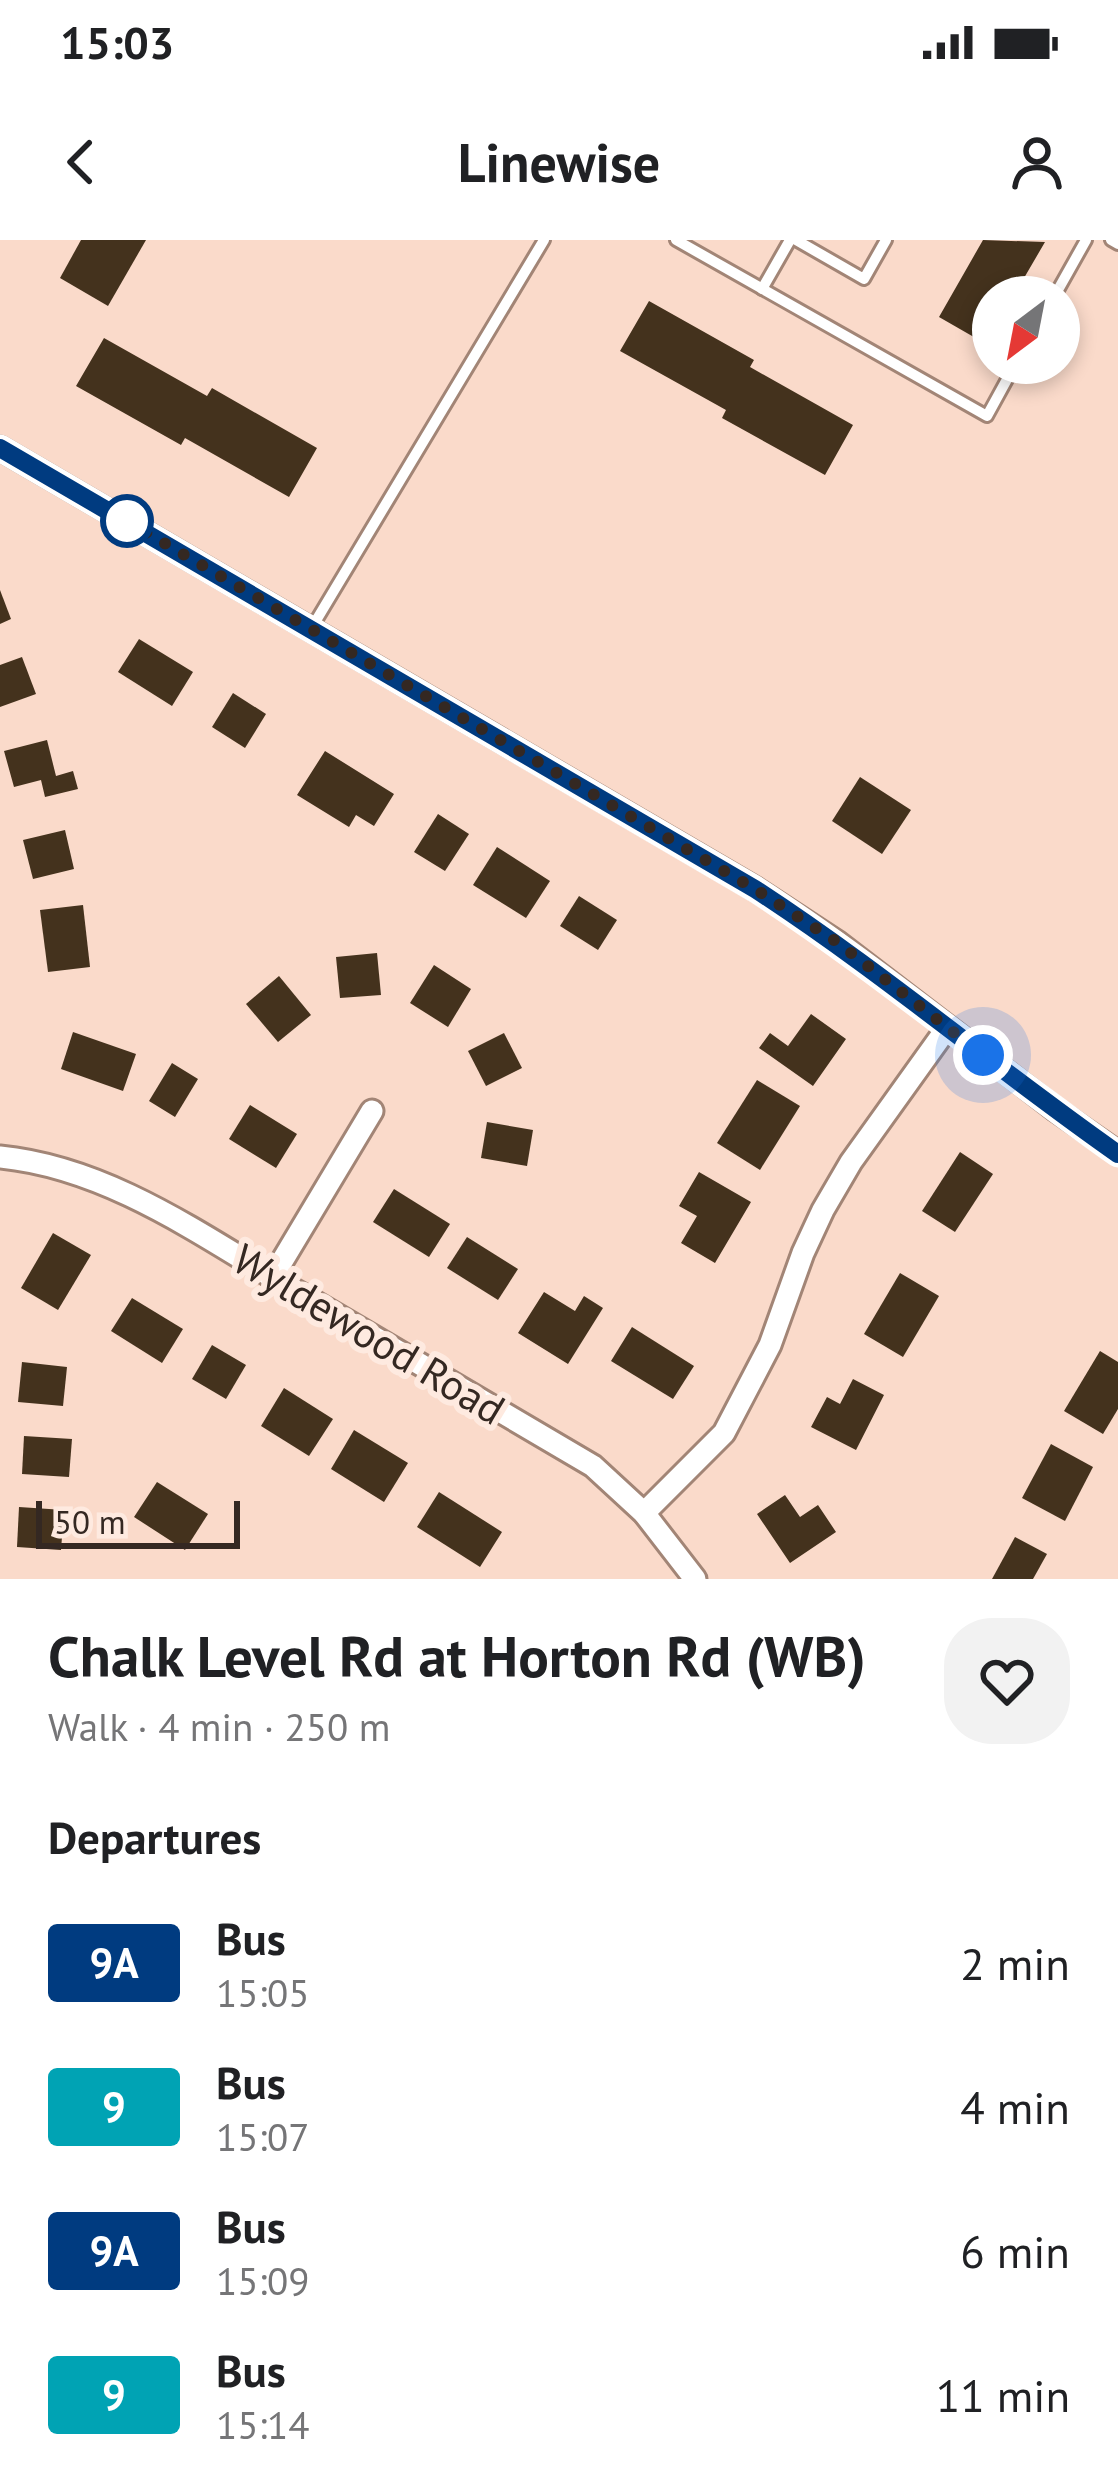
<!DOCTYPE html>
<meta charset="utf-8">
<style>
:root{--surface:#fff;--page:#f2f2f2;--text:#202124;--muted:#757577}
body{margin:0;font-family:"PT Sans",sans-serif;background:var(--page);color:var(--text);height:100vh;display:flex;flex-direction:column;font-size:45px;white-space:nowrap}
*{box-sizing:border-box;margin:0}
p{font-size:39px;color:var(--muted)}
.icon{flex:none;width:66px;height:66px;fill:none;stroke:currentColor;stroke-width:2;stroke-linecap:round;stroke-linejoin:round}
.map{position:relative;height:1339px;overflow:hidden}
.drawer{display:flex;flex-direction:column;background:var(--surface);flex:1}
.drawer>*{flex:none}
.badge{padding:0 24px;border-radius:9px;font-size:42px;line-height:78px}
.needle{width:78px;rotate:212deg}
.controls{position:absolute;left:972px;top:36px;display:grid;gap:24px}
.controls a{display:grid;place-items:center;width:108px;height:108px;border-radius:50%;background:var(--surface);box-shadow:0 6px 18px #0003;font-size:60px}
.scale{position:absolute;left:36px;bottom:30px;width:204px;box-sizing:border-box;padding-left:12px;border:6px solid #342822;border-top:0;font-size:33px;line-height:42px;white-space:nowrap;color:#342822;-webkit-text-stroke:9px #feeae0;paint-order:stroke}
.you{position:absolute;width:60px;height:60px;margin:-30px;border:9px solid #fff;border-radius:50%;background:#1a73e8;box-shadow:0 0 0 18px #1a73e833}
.map>.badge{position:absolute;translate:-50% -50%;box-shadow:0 0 0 6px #fff}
h2{padding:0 48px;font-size:45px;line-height:108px}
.round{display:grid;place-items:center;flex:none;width:126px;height:126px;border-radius:48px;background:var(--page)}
.head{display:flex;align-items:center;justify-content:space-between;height:204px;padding:0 48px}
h1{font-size:57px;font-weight:700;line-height:90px}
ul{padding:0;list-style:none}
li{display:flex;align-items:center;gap:36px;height:144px;padding:0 48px}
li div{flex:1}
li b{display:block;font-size:45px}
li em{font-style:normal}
li .badge{min-width:132px;font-weight:700;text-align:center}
.status{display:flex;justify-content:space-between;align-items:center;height:84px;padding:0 60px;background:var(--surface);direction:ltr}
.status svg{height:33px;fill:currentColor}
header{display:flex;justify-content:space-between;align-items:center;height:156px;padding:0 48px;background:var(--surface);font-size:54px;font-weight:700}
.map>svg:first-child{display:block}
</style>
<div class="status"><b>15:03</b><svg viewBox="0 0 49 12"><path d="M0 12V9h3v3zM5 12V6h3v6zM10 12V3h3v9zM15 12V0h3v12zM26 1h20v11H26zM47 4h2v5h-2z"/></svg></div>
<header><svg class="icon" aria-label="back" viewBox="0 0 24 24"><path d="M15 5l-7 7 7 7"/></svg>Linewise<svg class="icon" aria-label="person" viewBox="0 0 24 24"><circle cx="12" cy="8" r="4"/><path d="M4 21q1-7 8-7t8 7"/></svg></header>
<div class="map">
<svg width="1118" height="1339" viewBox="0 0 1118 1339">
<rect width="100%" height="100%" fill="#fadaca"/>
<g fill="#44321d">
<path d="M81,0H146L108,66L60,38Z"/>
<path d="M983,0L1045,2L1013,57H993V91L986,104L939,77Z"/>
<path d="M649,61L754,120L750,127L853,185L825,235L722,178L726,170L620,111Z"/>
<path d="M104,98L207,156L212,148L317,208L289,257L185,198L181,205L76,146Z"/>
<path d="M0,350L11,379L0,384Z"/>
<path d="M139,399L193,432L172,466L118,432Z"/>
<path d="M22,417L36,454L0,467V425Z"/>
<path d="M233,453L266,474L245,508L212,487Z"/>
<path d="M47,500L56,536L73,531L78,549L45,557L41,540L14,547L4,511Z"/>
<path d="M325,511L394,554L374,586L356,575L349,587L297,555Z"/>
<path d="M860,537L911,570L882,614L832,581Z"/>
<path d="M438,574L469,594L445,631L414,612Z"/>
<path d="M65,590L74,629L33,639L23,600Z"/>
<path d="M497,607L550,641L526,678L473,645Z"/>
<path d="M579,656L617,680L598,710L560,686Z"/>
<path d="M83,665L90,727L48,732L40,670Z"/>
<path d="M377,713L381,755L340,758L336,717Z"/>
<path d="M434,725L471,749L448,787L410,763Z"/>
<path d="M279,736L311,775L278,802L246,764Z"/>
<path d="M811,774L846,799L813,846L759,808L770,793L788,806Z"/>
<path d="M73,792L136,814L123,851L61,829Z"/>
<path d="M504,793L522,828L486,846L468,811Z"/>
<path d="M172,823L198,839L175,877L149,861Z"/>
<path d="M757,840L800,866L760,930L717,903Z"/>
<path d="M250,865L297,894L276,928L229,899Z"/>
<path d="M487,882L533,890L527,926L481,918Z"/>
<path d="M960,912L993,934L955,992L922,971Z"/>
<path d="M699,932L751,962L715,1023L681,1003L697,976L679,966Z"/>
<path d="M394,949L450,984L429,1017L373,982Z"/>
<path d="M53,993L91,1015L58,1070L21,1048Z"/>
<path d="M467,997L518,1029L498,1060L447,1028Z"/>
<path d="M900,1033L939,1056L903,1117L864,1094Z"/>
<path d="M544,1052L575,1071L584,1056L603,1068L568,1124L518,1093Z"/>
<path d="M132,1058L183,1089L162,1123L111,1091Z"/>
<path d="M632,1087L694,1126L673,1159L611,1121Z"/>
<path d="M212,1105L246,1125L226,1159L192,1139Z"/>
<path d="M1100,1111L1118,1122V1169L1103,1194L1064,1171Z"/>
<path d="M22,1122L67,1127L63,1166L18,1162Z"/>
<path d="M853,1139L884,1155L856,1210L811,1187L827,1157L840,1164Z"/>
<path d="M284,1148L333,1179L309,1216L261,1186Z"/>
<path d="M354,1190L408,1223L384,1262L331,1229Z"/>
<path d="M24,1196L72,1199L69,1237L22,1234Z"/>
<path d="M1051,1204L1093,1227L1065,1281L1022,1258Z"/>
<path d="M157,1242L208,1274L185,1310L134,1277Z"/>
<path d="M439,1252L502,1292L480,1327L417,1287Z"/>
<path d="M785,1255L800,1277L818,1265L836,1292L790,1323L757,1274Z"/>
<path d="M19,1267L64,1270L61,1310L17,1307Z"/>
<path d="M1015,1297L1047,1314L1033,1339H992Z"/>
</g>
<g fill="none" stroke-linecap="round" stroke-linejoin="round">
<defs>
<g id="service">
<path d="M676,0L987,176L1016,123"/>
<path d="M796,0L864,39L886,0"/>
<path d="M1111,0L1118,4"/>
<path d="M762,49L790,0"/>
<path d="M1054,57L1086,0"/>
<path d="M311,389L544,0"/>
</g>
<g id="minor">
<path d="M0,208L756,649L837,702L1056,870L1118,913"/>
<path d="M0,917C111,928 205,998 299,1053C397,1111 495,1169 593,1226L644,1273L695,1339"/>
<path d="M272,1038L372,871"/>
<path d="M644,1273L724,1193L770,1105L803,1013L823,970L851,922L947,788"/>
</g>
</defs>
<use href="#service" stroke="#a28576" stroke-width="16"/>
<use href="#minor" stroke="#a28576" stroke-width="27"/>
<use href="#service" stroke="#fff" stroke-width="10"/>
<use href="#minor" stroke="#fff" stroke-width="21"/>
</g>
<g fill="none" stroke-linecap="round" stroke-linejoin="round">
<defs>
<path id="line" d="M0,208L755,649C881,731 995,828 1118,914"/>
</defs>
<use href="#line" stroke="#fff" stroke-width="27"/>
<use href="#line" stroke="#003b80" stroke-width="18"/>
<path stroke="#342822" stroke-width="12" stroke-dasharray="0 21.6" d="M127,281L118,276L755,649L837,702L983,815"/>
</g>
<circle fill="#fff" stroke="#003b80" stroke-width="6" cx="127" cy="281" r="24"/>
<g text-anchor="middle" stroke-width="12" stroke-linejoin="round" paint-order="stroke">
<g font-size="42" fill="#342822" stroke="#feeae0">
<text transform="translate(369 1094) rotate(31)" y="15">Wyldewood Road</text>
</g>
</g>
</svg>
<div class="controls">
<a><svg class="needle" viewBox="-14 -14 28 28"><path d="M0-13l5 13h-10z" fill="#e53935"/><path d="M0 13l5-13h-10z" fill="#757577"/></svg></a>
</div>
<div class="scale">50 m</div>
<div class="you" style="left:983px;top:815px"></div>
</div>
<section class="drawer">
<div class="head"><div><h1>Chalk Level Rd at Horton Rd (WB)</h1><p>Walk · 4 min · 250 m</p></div><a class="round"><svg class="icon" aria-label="heart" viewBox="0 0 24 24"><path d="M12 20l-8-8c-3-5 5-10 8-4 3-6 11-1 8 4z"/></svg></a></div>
<h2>Departures</h2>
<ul>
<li><span class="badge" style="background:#003b80;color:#fff">9A</span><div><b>Bus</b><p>15:05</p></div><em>2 min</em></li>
<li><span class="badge" style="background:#00a3b4;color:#fff">9</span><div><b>Bus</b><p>15:07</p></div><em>4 min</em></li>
<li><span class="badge" style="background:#003b80;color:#fff">9A</span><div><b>Bus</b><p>15:09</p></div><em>6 min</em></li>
<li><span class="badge" style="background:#00a3b4;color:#fff">9</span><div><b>Bus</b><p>15:14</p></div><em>11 min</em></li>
</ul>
</section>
